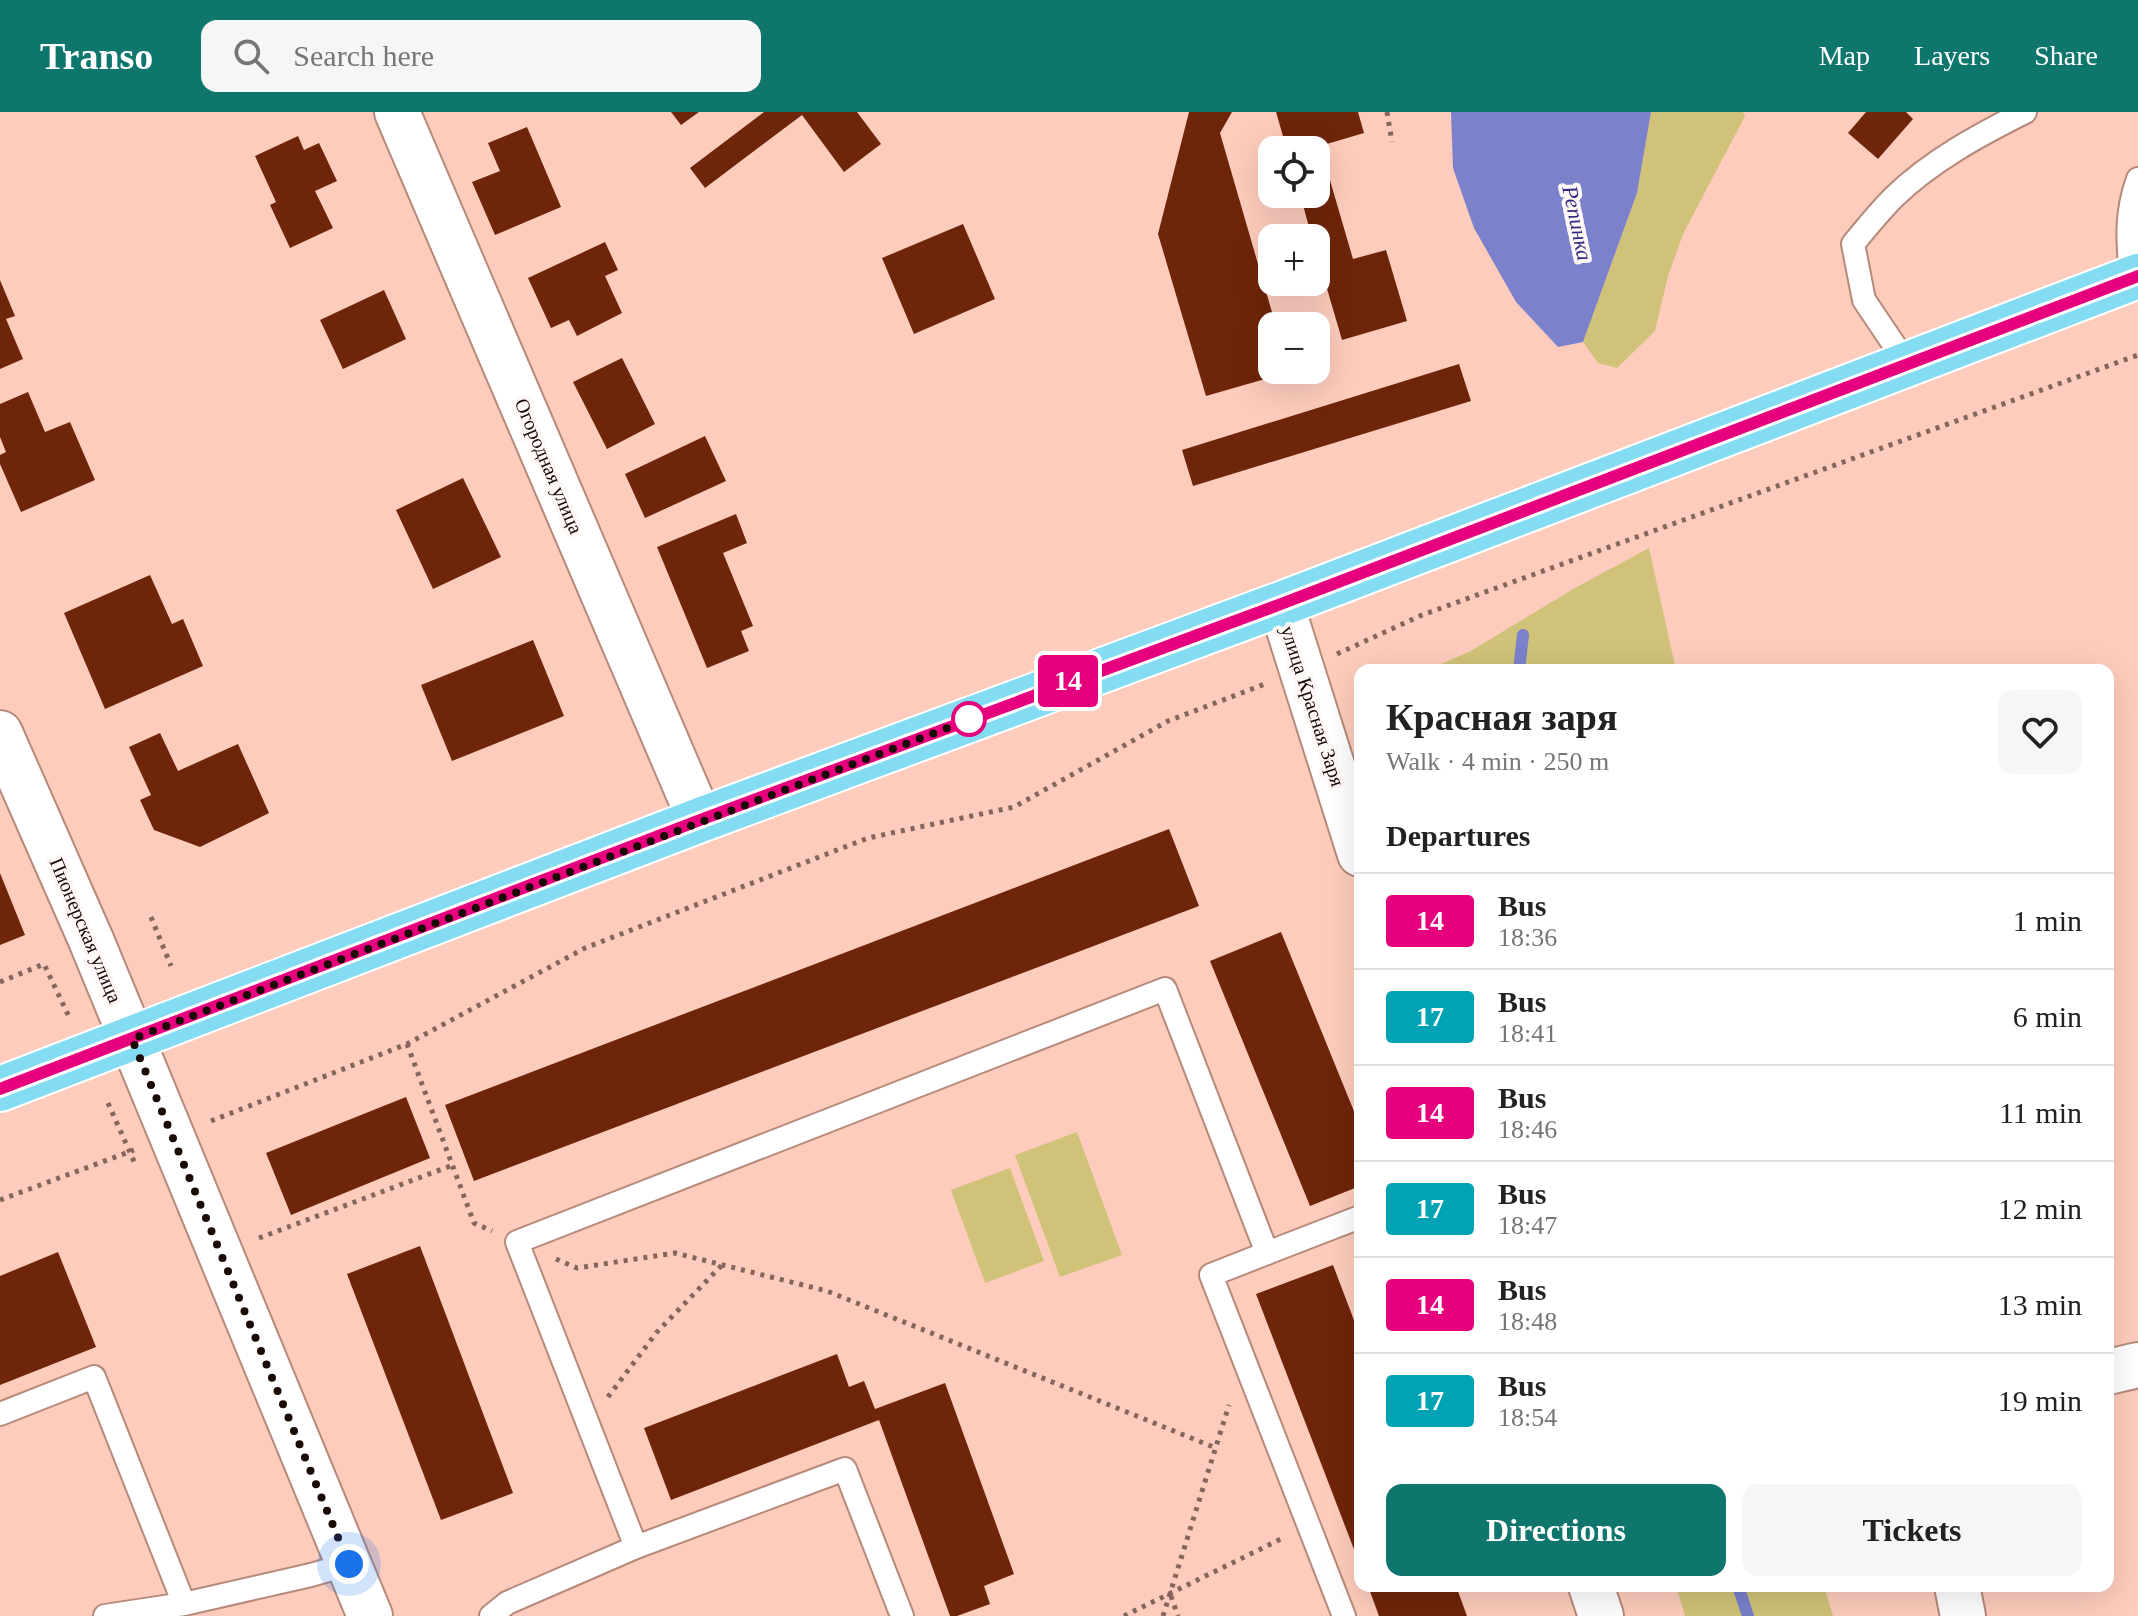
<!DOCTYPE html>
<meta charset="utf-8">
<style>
:root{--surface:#fff;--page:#f6f6f6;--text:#222;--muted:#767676;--line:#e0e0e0;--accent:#0f766e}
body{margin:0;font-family:Georgia,serif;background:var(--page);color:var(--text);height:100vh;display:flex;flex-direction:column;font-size:30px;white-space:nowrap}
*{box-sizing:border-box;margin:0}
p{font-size:26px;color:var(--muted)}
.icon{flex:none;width:44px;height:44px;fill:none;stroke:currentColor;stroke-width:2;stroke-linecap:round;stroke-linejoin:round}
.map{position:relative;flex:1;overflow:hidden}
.panel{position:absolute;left:1354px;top:552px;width:760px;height:928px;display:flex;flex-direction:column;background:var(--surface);border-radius:16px;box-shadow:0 8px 32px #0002}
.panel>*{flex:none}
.badge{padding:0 16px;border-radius:6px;font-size:28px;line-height:52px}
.tools{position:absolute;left:1258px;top:24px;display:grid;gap:16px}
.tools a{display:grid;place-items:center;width:72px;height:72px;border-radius:16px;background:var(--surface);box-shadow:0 8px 32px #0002;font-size:40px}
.you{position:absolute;width:40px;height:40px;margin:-20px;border:6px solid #fff;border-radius:50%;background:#1a73e8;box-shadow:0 0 0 12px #1a73e833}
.map>.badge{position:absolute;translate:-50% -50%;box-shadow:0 0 0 4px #fff}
h2{padding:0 32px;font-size:30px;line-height:72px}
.round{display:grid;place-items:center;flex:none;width:84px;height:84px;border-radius:16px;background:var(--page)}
.head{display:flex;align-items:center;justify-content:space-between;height:136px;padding:0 32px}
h1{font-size:38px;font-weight:700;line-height:60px}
.action{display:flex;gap:16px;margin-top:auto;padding:16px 32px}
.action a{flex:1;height:92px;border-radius:16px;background:var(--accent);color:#fff;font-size:32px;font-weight:700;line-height:92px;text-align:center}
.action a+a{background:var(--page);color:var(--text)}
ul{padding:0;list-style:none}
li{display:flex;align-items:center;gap:24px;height:96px;padding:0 32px;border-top:2px solid var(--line)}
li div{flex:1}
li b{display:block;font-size:30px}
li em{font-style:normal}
li .badge{min-width:88px;font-weight:700;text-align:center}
header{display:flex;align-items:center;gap:48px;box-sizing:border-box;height:112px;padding:0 40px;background:var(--accent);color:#fff}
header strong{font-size:38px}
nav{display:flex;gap:44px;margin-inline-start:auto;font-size:28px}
.search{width:560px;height:72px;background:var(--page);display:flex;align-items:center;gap:20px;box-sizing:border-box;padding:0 28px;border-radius:16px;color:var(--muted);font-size:30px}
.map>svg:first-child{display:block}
</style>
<header>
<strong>Transo</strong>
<div class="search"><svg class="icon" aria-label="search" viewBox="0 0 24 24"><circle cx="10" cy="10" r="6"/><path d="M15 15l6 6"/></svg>Search here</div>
<nav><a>Map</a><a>Layers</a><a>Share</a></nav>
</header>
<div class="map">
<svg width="2138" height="1504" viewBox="0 0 2138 1504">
<rect width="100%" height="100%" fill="#fdccbc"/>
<g fill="#d0c278">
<path d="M1651,0H1743L1745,4L1683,122L1668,164L1655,219L1617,256L1598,251L1583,230L1637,81Z"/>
<path d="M1649,436L1676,558H1436L1434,555L1469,540L1575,476Z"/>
<path d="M1077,1020L1122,1143L1060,1165L1015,1043Z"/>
<path d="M1010,1056L1044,1149L985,1171L951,1078Z"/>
<path d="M1676,1474H1824L1833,1504H1685Z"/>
</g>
<path fill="#7b81ca" d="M1451,0H1651L1637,81L1583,230L1558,235L1516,190L1474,116L1453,56Z"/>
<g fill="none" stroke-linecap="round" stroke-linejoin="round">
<g stroke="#7b81ca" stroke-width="12">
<path d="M1519,558L1523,523"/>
<path d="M1738,1474L1748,1504"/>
</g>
</g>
<g fill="#6e2509">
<path d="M671,0H699L681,13Z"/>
<path d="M764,0H857L881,32L844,60L802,3L705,76L690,56Z"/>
<path d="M1189,0H1232L1220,21L1276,214H1272V258H1288L1289,260L1206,284L1158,122Z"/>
<path d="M1276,0H1358L1364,21L1320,34L1353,147L1386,138L1407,209L1342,228L1316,139V126H1312L1300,82H1316V38H1287Z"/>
<path d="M1866,0H1906L1913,7L1878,47L1848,21Z"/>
<path d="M527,15L561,95L495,123L472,70L500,59L488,31Z"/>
<path d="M298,24L304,38L319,31L337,69L315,79L333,116L290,136L270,93L276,90L255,44Z"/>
<path d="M963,112L995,187L914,222L882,146Z"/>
<path d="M605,130L618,158L605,164L622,201L577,224L569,208L551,216L528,166Z"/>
<path d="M0,168L15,204L6,207L23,247L0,257Z"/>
<path d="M384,178L406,227L343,257L320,208Z"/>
<path d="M622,246L655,312L607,337L573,270Z"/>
<path d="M1459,252L1471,289L1193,374L1182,338Z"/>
<path d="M28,280L45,320L70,310L95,368L21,400L0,352V343L6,340L0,325V292Z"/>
<path d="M705,324L726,369L645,406L625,362Z"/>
<path d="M463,366L501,445L433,477L396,398Z"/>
<path d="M736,402L747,431L723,441L753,514L741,519L749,539L707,556L657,435Z"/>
<path d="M150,463L172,512L183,507L203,554L105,597L64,501Z"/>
<path d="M533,528L564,604L452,649L421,573Z"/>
<path d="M160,621L178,659L238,632L269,701L200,735L154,718L140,688L151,683L129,635Z"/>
<path d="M1169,717L1199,794L474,1069L445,993Z"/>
<path d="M0,761L25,823L0,833Z"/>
<path d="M1281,820L1360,1014V1074L1310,1094L1210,849Z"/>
<path d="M406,985L430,1046L291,1103L266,1041Z"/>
<path d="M420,1134L513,1381L441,1408L347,1162Z"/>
<path d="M58,1140L96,1235L0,1273V1164Z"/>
<path d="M1333,1153L1360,1224V1453L1256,1182Z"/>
<path d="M837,1242L849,1275L864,1269L875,1297L945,1271L1014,1462L984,1474L990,1492L957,1504H950L879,1308L671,1388L644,1316Z"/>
<path d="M1368,1474H1456L1467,1504H1379Z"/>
</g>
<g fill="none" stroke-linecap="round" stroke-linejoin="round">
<defs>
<g id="service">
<path d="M2131,167C2128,130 2125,102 2138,67"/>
<path d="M1907,252L1864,188L1853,132C1866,116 1879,100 1894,85C1931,49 1979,23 2025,0"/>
<path d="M1267,1141L1211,1163L1344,1504"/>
<path d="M0,1302L94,1265L184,1492L311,1463L349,1452"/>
<path d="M636,1435L517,1130L1165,877L1267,1141L1360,1105"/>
<path d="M105,1504L184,1492"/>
<path d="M491,1504L507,1491L636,1435L845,1357L902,1504"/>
</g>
<g id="minor">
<path d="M397,0L700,708"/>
<path d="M1281,492L1360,742"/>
<path d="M2108,1260L2138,1253"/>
<path d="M1591,1474L1601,1504"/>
<path d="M1957,1474L1963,1504"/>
</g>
<path id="tertiary" d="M0,621L91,828L370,1504"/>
<path id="primary" d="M0,977L700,708L1281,492L2138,164"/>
</defs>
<use href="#service" stroke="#b7897a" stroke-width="26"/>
<use href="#minor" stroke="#b7897a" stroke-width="48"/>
<use href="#tertiary" stroke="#b7897a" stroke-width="48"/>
<use href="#primary" stroke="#fff" stroke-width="48"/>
<g stroke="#86665c" stroke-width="5" stroke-dasharray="4 6" stroke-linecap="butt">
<path d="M1387,0L1392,30"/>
<path d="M1337,542L1422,503L2138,243"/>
<path d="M151,805L171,854"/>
<path d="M0,870L44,852L70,907"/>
<path d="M407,932L474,1111L492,1119"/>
<path d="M108,991L136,1054"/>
<path d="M211,1009L407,932L585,836L868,726L1014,695L1168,609L1265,572"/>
<path d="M0,1088L134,1038"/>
<path d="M259,1126L453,1053"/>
<path d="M556,1147L577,1156L675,1141L827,1179L1216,1336"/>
<path d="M608,1285L657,1220L722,1153"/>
<path d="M1171,1484L1178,1504"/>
<path d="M1124,1504L1283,1426"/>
<path d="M1163,1504L1229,1293"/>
</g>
<use href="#service" stroke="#fff" stroke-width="22"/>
<use href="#minor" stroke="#fff" stroke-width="44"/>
<use href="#tertiary" stroke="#fff" stroke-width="44"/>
<use href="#primary" stroke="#83dcf2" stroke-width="44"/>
</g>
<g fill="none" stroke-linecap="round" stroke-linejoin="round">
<defs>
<path id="line" d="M0,977L700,708L1281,492L2138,164"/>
</defs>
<use href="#line" stroke="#fff" stroke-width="18"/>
<use href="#line" stroke="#e6007e" stroke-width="12"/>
<path stroke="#1a0a05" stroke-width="8" stroke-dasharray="0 14.4" d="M349,1452L132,927L971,607H969"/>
</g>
<circle fill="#fff" stroke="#e6007e" stroke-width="4" cx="969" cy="607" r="16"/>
<g text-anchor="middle" stroke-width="8" stroke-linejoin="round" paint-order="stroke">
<g font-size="20" fill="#1a0a05" stroke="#fef8f7">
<text transform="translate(549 354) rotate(67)" y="7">Огородная улица</text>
<text transform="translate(1313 594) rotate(72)" y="7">улица Красная Заря</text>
<text transform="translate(86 818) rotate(67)" y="7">Пионерская улица</text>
</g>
<g font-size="22" font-style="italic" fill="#302a80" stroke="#fef8f7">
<text transform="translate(1578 111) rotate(78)" y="8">Репинка</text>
</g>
</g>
</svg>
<div class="tools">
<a><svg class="icon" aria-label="locate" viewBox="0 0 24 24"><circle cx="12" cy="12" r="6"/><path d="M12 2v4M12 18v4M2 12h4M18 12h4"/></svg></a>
<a>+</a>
<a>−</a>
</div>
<div class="you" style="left:349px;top:1452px"></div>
<b class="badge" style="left:1068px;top:569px;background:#e6007e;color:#fff">14</b>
<section class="panel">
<div class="head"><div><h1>Красная заря</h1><p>Walk · 4 min · 250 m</p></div><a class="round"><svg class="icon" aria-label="heart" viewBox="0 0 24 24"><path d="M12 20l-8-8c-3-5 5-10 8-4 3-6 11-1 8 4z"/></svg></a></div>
<h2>Departures</h2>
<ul>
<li><span class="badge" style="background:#e6007e;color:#fff">14</span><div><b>Bus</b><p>18:36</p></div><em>1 min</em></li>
<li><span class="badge" style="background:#00a3b4;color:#fff">17</span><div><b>Bus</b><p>18:41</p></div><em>6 min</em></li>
<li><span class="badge" style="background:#e6007e;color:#fff">14</span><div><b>Bus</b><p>18:46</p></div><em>11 min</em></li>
<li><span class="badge" style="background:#00a3b4;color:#fff">17</span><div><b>Bus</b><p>18:47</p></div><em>12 min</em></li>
<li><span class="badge" style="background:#e6007e;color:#fff">14</span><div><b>Bus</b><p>18:48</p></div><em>13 min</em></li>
<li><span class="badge" style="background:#00a3b4;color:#fff">17</span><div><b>Bus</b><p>18:54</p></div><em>19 min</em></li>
</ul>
<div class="action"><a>Directions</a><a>Tickets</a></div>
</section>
</div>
